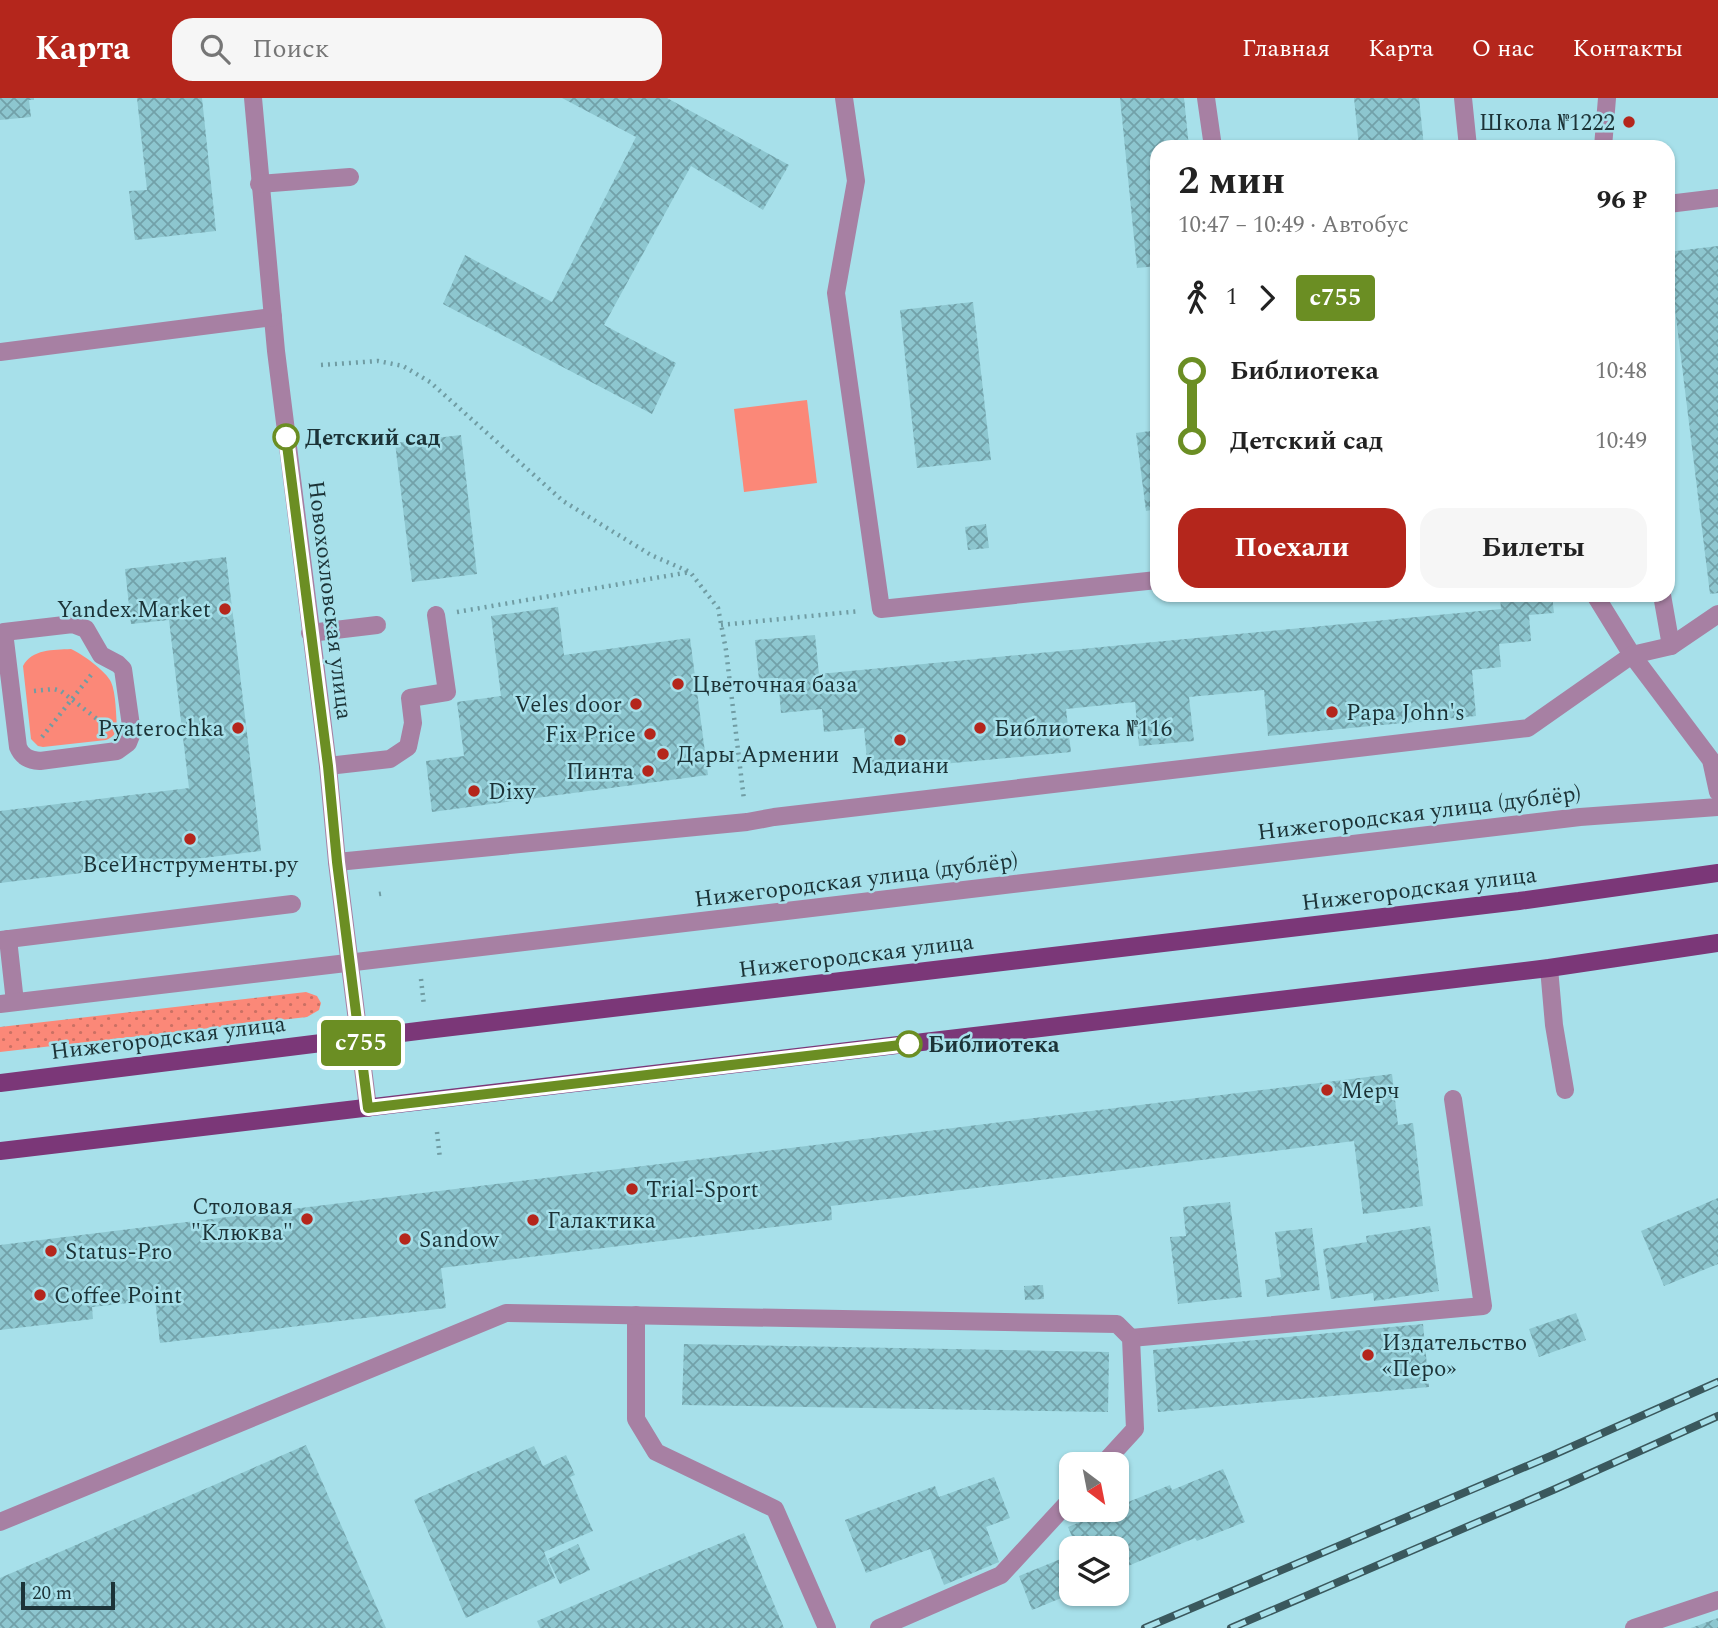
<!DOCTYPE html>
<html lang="ru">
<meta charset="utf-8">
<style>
:root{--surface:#fff;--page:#f6f6f6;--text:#222;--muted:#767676;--accent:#b4261c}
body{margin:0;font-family:Spectral,serif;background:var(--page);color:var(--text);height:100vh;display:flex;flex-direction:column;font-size:26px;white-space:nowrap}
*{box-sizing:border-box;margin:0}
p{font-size:23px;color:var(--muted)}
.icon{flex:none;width:38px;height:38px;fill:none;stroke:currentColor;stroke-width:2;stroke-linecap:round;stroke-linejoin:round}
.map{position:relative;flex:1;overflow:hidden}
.drawer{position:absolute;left:1150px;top:42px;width:525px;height:462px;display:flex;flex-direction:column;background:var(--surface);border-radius:21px;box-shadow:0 2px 5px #0004}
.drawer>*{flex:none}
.badge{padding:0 14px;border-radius:5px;font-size:24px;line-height:46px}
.needle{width:46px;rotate:148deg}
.buttons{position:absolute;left:1059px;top:1354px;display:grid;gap:14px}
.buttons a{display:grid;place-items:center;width:70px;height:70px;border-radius:14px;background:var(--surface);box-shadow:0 2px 5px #0004;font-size:35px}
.scale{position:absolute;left:21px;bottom:18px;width:94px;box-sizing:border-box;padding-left:7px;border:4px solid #1c3337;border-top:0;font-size:19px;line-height:24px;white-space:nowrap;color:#1c3337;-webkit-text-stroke:5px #a7e0ea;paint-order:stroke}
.map>.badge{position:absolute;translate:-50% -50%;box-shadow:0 0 0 4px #fff}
.legs{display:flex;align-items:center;gap:10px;height:77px;padding:0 28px;font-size:23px}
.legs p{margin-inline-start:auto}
.headline{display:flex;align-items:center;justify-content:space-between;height:119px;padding:0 28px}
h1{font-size:38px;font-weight:700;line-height:52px}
.cta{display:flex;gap:14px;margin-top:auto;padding:14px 28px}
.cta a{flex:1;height:80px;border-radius:21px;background:var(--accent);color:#fff;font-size:28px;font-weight:700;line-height:80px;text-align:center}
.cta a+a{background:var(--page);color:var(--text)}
ul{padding:0 28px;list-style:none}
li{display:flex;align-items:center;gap:24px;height:70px;font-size:26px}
li i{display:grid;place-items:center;width:10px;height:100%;margin:0 9px;background:currentColor}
li i::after{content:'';width:18px;height:18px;margin:-9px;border:5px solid;border-radius:50%;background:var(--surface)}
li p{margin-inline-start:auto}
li:first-child i{background:linear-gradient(#0000 50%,currentColor 0)}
li:last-child i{background:linear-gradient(currentColor 50%,#0000 0)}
header{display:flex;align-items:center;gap:42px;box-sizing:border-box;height:98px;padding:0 35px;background:var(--accent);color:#fff}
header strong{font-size:33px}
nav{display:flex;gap:38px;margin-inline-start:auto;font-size:24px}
.search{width:490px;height:63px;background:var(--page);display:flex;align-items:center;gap:18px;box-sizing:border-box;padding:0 24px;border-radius:21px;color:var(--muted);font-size:26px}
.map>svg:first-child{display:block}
</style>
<header>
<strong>Карта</strong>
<div class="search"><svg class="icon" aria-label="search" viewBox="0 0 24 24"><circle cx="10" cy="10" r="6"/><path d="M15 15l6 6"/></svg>Поиск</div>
<nav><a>Главная</a><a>Карта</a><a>О нас</a><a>Контакты</a></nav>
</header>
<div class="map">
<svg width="1718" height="1530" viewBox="0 0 1718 1530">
<defs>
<pattern id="grass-dots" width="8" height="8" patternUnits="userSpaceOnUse" patternTransform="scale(1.75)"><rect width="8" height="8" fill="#fb8878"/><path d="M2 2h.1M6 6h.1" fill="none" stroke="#ca7063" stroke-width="1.8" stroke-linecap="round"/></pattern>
<pattern id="building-cross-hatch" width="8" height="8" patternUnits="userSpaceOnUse" patternTransform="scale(1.75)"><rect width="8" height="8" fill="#8dc6cf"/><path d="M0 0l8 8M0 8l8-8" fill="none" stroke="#72a1a9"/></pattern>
</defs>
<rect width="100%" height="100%" fill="#a7e0ea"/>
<path fill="url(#grass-dots)" d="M306,894L317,898L321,905L319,912L307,919L0,954V929Z"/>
<g fill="#fb8878">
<path d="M807,302L817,385L744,394L734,311Z"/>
<path d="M71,551C81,555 107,574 111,584C116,595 116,617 117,630C115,637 113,639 106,642L43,649L38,648L31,641L23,568C32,551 53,552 71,551Z"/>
</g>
<g fill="url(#building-cross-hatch)">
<path d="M0,0H34V2H29L31,19L0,22Z"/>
<path d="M137,0H202L216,133L135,142L129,93L147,92Z"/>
<path d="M562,0H667L789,67L763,112L691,68L604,227L676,265L652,316L443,206L465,157L552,204L636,39Z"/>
<path d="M1120,0H1184L1189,49H1157V168L1137,170Z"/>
<path d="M1354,0H1419L1424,49H1359Z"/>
<path d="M1718,148V495L1710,496L1668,154Z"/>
<path d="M973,204L991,362L917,370L900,212Z"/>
<path d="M1157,332V411L1146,413L1136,335Z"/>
<path d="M461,337L477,476L412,484L395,345Z"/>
<path d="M986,426L989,450L968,452L965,429Z"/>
<path d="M226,459L261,753L0,785V713L189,690L169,522L131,526L125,471Z"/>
<path d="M1500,497H1552L1554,515L1529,517L1531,543L1499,546L1501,569L1472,572L1476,618L1268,638L1264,592L1189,599L1194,643L1139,648L1135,604L1066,611L1071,654L868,673L864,630L824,634L822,611L781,615L778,580L759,581L755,542L815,537L819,576L1501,511Z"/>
<path d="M558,509L564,557L690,540L708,677L432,714L426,663L464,658L457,604L501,598L491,518Z"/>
<path d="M1392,976L1398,1027L1413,1025L1423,1108L1363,1116L1354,1043L831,1108L832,1122L441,1170L446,1210L160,1245L155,1202L92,1209L93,1221L0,1232V1147Z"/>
<path d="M1718,1100V1166L1664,1188L1641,1133Z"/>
<path d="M1230,1104L1242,1199L1178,1206L1170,1139L1186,1138L1183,1109Z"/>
<path d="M1430,1128L1439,1193L1374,1203L1373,1195L1331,1201L1323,1151L1367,1144L1366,1138Z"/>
<path d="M1312,1130L1320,1192L1267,1199L1265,1182L1281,1179L1275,1134Z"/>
<path d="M1043,1187L1044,1201L1025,1202L1024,1188Z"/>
<path d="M1576,1215L1586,1242L1539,1259L1529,1231Z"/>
<path d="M1423,1226L1429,1289L1158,1314L1153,1252Z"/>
<path d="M684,1246L1109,1254L1108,1314L682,1307Z"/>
<path d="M306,1347L386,1530H0V1480Z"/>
<path d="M534,1348L543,1368L566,1357L575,1377L570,1379L593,1433L544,1454L555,1480L466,1520L414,1402Z"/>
<path d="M1223,1371L1245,1424L1197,1443L1195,1440L1116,1473V1451H1071V1496L1032,1512L1019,1478L1068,1458L1066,1453L1076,1448L1068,1429L1110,1412H1116V1409L1170,1387L1172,1392Z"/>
<path d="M994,1379L1010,1420L986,1429L999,1464L944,1487L930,1451L866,1475L845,1422L935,1388L939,1399Z"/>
<path d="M744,1435L784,1530H540L537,1523Z"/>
<path d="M578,1446L590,1472L560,1486L548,1461Z"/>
<path d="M1718,1520V1530H1691Z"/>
</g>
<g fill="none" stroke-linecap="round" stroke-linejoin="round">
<g stroke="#709ca3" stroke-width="4.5" stroke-dasharray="2 5" stroke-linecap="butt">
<path d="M321,267L378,263L403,268L430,284L563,403L651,457L690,474L718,510L726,552L744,702"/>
<path d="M457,514L690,474"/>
<path d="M721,527L860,513"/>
<path d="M34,593L54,591L61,593L106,628"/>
<path d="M42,639L91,577"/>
<path d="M379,796L385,795"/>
<path d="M421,881L424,908"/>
<path d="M437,1034L440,1061"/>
</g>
<g stroke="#a780a3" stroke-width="18">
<path d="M253,0L276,253L328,668L337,764L368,1010"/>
<path d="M844,0L856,83L836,195L881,511L1157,482"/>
<path d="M1206,0L1213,49"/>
<path d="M1463,0L1468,49"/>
<path d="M1603,49L1607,0"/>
<path d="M259,86L350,79"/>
<path d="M1668,106L1718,100"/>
<path d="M0,254L273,219"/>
<path d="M1595,497L1632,557L1711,662L1718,694"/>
<path d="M1662,497L1671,548"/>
<path d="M0,535L4,534L73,526L86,531L101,557L118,566L123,571L132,635L128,645L117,653L40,663C29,662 22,659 18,649L4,534"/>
<path d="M310,535L377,527"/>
<path d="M328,668L390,661L408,649L413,625L410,600L447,594L436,517"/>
<path d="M337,764L747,724L774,719L1528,630L1632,557L1671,548L1718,516"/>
<path d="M8,841L15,904"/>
<path d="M0,842L292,806"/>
<path d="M1549,870L1554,927L1565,992"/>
<path d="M0,906L1580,719L1718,709"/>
<path d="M636,1217V1321L656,1354L775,1411L827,1530"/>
<path d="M1131,1240L1483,1208L1453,1001"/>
<path d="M0,1424L506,1215L1117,1226L1131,1240L1135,1331L1102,1367"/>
<path d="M879,1530L1001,1477L1071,1401"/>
<path d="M1634,1530L1718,1502"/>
</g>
<g stroke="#7b3778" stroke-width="18">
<path d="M0,985L426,932L1519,803L1718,775"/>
<path d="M0,1053L1549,870L1718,845"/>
</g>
<defs>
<g id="rail">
<path d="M1145,1530L1553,1357L1718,1284"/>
<path d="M1231,1530L1553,1392L1718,1318"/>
</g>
</defs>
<use href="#rail" stroke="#3a585d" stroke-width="8"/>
<use href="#rail" stroke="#a7e0ea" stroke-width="5" stroke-dasharray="16" stroke-linecap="butt"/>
</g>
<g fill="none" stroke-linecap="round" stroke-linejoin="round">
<defs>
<path id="line-1" d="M286,339L328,668L337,764L368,1010L909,946"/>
</defs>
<use href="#line-1" stroke="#fff" stroke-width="16"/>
<use href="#line-1" stroke="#6b8e23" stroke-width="10"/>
</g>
<g fill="#b4261c" stroke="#a7e0ea" stroke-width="2.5">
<circle cx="1629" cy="24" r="7"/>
<circle cx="225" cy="511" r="7"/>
<circle cx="678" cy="586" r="7"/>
<circle cx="636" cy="606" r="7"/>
<circle cx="1332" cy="614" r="7"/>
<circle cx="238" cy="630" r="7"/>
<circle cx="980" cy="630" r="7"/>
<circle cx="650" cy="636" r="7"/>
<circle cx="900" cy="642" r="7"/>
<circle cx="663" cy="656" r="7"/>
<circle cx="648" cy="673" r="7"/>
<circle cx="474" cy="693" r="7"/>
<circle cx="190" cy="741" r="7"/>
<circle cx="1327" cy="992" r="7"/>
<circle cx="632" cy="1091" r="7"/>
<circle cx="307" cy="1121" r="7"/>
<circle cx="533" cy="1122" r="7"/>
<circle cx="405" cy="1141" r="7"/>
<circle cx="51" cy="1153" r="7"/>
<circle cx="40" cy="1197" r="7"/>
<circle cx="1368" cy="1257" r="7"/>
</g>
<g fill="#fff" stroke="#6b8e23" stroke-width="3.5">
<circle cx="286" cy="339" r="12"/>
<circle cx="909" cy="946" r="12"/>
</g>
<g text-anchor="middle" stroke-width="5" stroke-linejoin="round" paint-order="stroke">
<g font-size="23" fill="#1c3337" stroke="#a7e0ea" text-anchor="start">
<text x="1615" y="32" text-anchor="end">Школа №1222</text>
<text x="211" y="519" text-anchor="end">Yandex.Market</text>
<text x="692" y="594">Цветочная база</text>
<text x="622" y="614" text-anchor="end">Veles door</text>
<text x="1346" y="622">Papa John's</text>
<text x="224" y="638" text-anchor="end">Pyaterochka</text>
<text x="994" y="638">Библиотека №116</text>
<text x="636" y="644" text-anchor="end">Fix Price</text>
<text x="677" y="664">Дары Армении</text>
<text x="900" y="675" text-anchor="middle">Мадиани</text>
<text x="634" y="681" text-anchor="end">Пинта</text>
<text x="488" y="701">Dixy</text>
<text x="190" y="774" text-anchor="middle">ВсеИнструменты.ру</text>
<text x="1341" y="1000">Мерч</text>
<text x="646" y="1099">Trial-Sport</text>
<text x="293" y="1116" text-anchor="end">Столовая<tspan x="293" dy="26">"Клюква"</tspan></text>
<text x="547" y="1130">Галактика</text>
<text x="419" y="1149">Sandow</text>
<text x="65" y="1161">Status-Pro</text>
<text x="54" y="1205">Coffee Point</text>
<text x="1382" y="1252">Издательство<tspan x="1382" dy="26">«Перо»</tspan></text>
</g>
<g font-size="23" font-weight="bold" fill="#1c3337" stroke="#a7e0ea" text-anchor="start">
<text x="305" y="347">Детский сад</text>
<text x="928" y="954">Библиотека</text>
</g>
<g font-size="23" fill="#1c3337" stroke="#a7e0ea">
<text transform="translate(331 502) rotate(83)" y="8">Новохохловская улица</text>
<text transform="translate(1419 714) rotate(-7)" y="8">Нижегородская улица (дублёр)</text>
<text transform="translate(856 781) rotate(-7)" y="8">Нижегородская улица (дублёр)</text>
<text transform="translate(1419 790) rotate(-7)" y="8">Нижегородская улица</text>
<text transform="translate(856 857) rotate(-7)" y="8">Нижегородская улица</text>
<text transform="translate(168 939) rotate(-7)" y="8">Нижегородская улица</text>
</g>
</g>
</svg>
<div class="buttons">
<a><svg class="needle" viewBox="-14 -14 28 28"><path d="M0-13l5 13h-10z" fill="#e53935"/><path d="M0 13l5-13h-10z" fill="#767676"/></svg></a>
<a><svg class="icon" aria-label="layers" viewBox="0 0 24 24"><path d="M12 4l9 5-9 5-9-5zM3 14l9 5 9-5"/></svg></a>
</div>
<div class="scale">20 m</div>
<b class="badge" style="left:361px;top:945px;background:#6b8e23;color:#fff">с755</b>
<section class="drawer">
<div class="headline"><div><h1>2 мин</h1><p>10:47 – 10:49 · Автобус</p></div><b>96 ₽</b></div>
<div class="legs"><svg class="icon" aria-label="walk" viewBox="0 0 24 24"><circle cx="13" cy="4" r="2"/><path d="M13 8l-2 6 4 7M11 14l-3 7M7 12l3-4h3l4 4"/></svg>1<svg class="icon" aria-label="forward" viewBox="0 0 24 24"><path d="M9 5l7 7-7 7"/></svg><b class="badge" style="background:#6b8e23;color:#fff">с755</b></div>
<ul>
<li><i style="color:#6b8e23"></i><b>Библиотека</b><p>10:48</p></li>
<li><i style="color:#6b8e23"></i><b>Детский сад</b><p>10:49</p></li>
</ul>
<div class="cta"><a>Поехали</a><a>Билеты</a></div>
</section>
</div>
